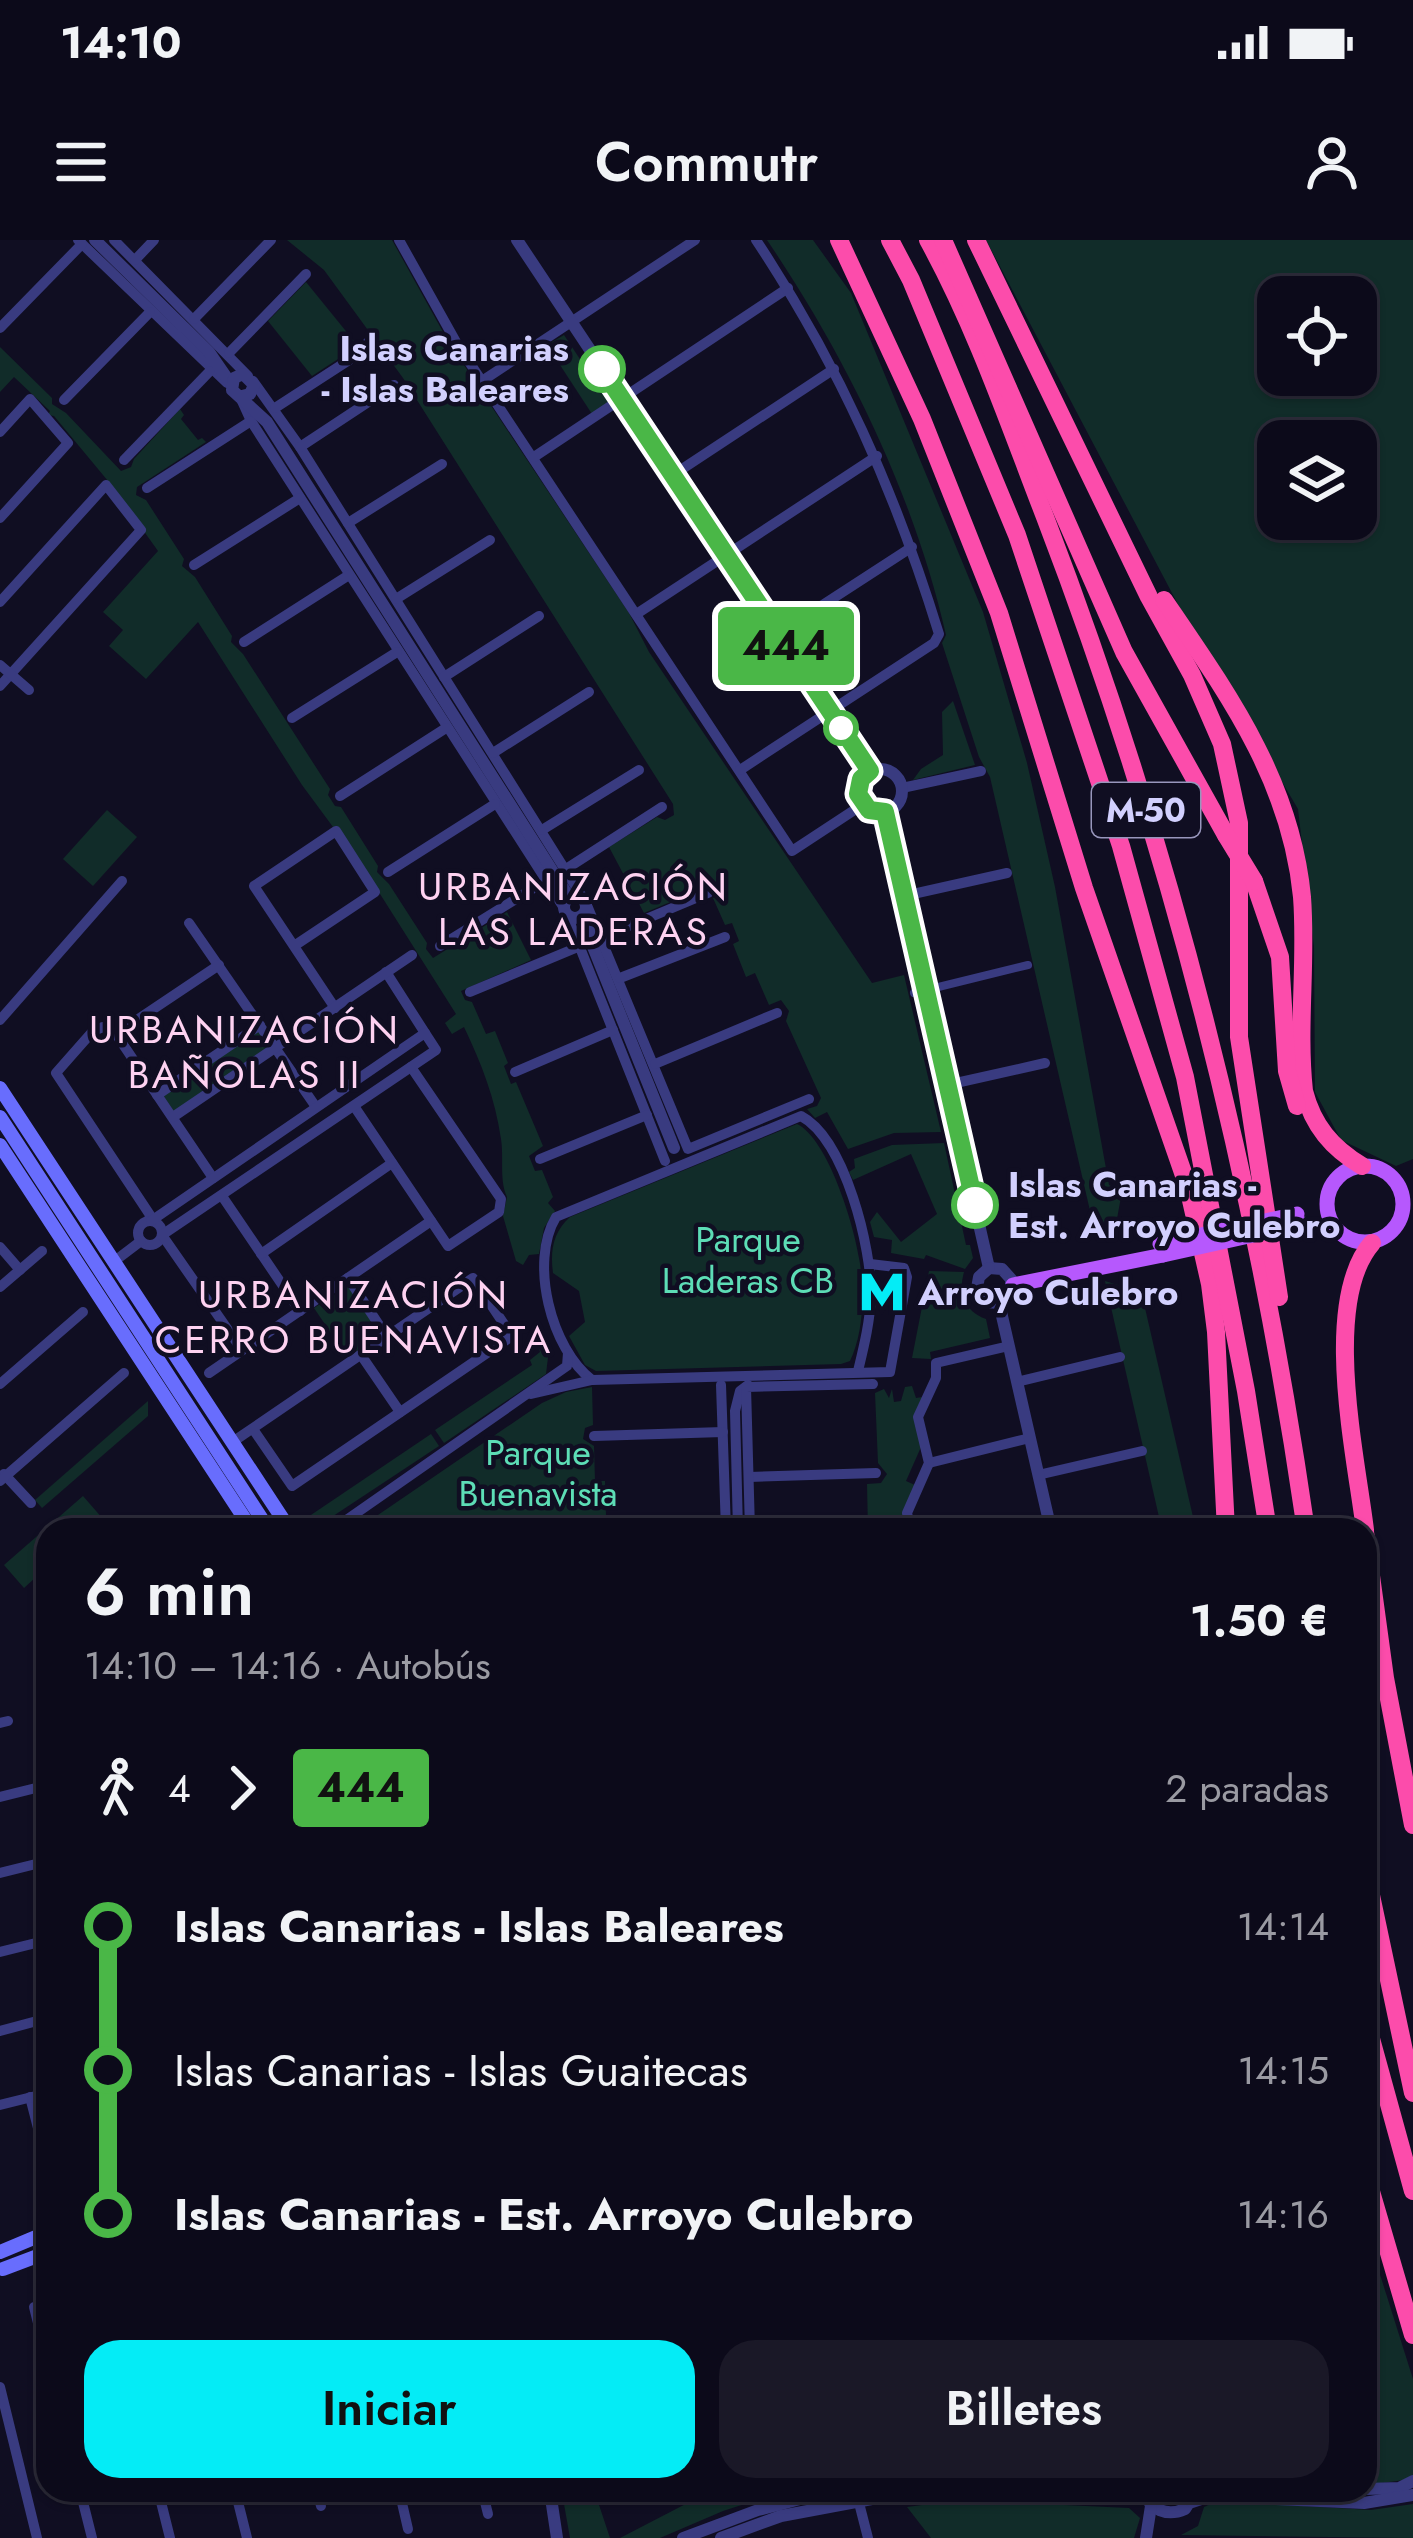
<!DOCTYPE html>
<html lang="es">
<meta charset="utf-8">
<style>
:root{--surface:#0c0a1a;--page:#1a1827;--text:#f1f3f6;--muted:#9a9aa2;--line:#2c2b39;--accent:#04ecf6}
body{margin:0;font-family:Jost,sans-serif;background:var(--page);color:var(--text);height:100vh;display:flex;flex-direction:column;font-size:45px;white-space:nowrap}
*{box-sizing:border-box;margin:0}
p{font-size:39px;color:var(--muted)}
.icon{flex:none;width:66px;height:66px;fill:none;stroke:currentColor;stroke-width:2;stroke-linecap:round;stroke-linejoin:round}
.map{position:relative;flex:1;overflow:hidden}
.panel{position:absolute;left:36px;top:1278px;width:1341px;height:984px;display:flex;flex-direction:column;background:var(--surface);border-radius:36px;box-shadow:0 3px 9px #0004,0 0 0 3px var(--line)}
.panel>*{flex:none}
.badge{padding:0 24px;border-radius:9px;font-size:42px;line-height:78px}
.fabs{position:absolute;left:1257px;top:36px;display:grid;gap:24px}
.fabs a{display:grid;place-items:center;width:120px;height:120px;border-radius:24px;background:var(--surface);box-shadow:0 3px 9px #0004,0 0 0 3px var(--line);font-size:60px}
.map>.badge{position:absolute;translate:-50% -50%;box-shadow:0 0 0 6px #fff}
.legs{display:flex;align-items:center;gap:18px;height:132px;padding:0 48px;font-size:39px}
.legs p{margin-inline-start:auto}
.summary{display:flex;align-items:center;justify-content:space-between;height:204px;padding:0 48px}
h1{font-size:66px;font-weight:600;line-height:90px}
.cta{display:flex;gap:24px;margin-top:auto;padding:24px 48px}
.cta a{flex:1;height:138px;border-radius:36px;background:var(--accent);color:#111;font-size:48px;font-weight:600;line-height:138px;text-align:center}
.cta a+a{background:var(--page);color:var(--text)}
ul{padding:0 48px;list-style:none}
li{display:flex;align-items:center;gap:42px;height:144px;font-size:45px}
li i{display:grid;place-items:center;width:18px;height:100%;margin:0 15px;background:currentColor}
li i::after{content:'';width:30px;height:30px;margin:-15px;border:9px solid;border-radius:50%;background:var(--surface)}
li p{margin-inline-start:auto}
li:first-child i{background:linear-gradient(#0000 50%,currentColor 0)}
li:last-child i{background:linear-gradient(currentColor 50%,#0000 0)}
.status{display:flex;justify-content:space-between;align-items:center;height:84px;padding:0 60px;background:var(--surface);direction:ltr}
.status svg{height:33px;fill:currentColor}
header{display:flex;justify-content:space-between;align-items:center;height:156px;padding:0 48px;background:var(--surface);font-size:54px;font-weight:600}
.map>svg:first-child{display:block}
</style>
<div class="status"><b>14:10</b><svg viewBox="0 0 49 12"><path d="M0 12V9h3v3zM5 12V6h3v6zM10 12V3h3v9zM15 12V0h3v12zM26 1h20v11H26zM47 4h2v5h-2z"/></svg></div>
<header><svg class="icon" aria-label="menu" viewBox="0 0 24 24"><path d="M4 6h16M4 12h16M4 18h16"/></svg>Commutr<svg class="icon" aria-label="person" viewBox="0 0 24 24"><circle cx="12" cy="8" r="4"/><path d="M4 21q1-7 8-7t8 7"/></svg></header>
<div class="map">
<svg width="1413" height="2298" viewBox="0 0 1413 2298">
<rect width="100%" height="100%" fill="#100e22"/>
<g fill="#112c29" fill-rule="evenodd">
<path d="M287,0H392L448,101L629,373L649,412L872,743L904,735L941,892L894,893L848,909L827,872L815,878L807,869L817,866L821,858L786,781L789,771L781,760L769,765L755,733L746,737L733,704L739,701L732,683L725,685L713,658L719,654L712,640L704,639L692,653L644,673L609,607L657,577L665,580L674,575L673,564L403,138L324,30Z"/>
<path d="M767,0H813L851,53L983,372L1027,523L1055,647L1109,945L1122,951L1117,979L1097,1001L990,537L979,517L942,403L946,395C914,255 847,118 767,0Z"/>
<path d="M986,0H1413V919L1396,926L1341,900L1315,852L1314,707L1298,569L1182,372ZM1278,57H1356V135H1278ZM1278,201H1356V279H1278Z"/>
<path d="M306,42L358,106L312,136L268,81Z"/>
<path d="M564,95L609,163L592,174L547,105Z"/>
<path d="M0,107L52,158V164L66,173L121,231L131,227L134,219L180,169L184,175L181,179L198,200L202,198L206,202L137,247L136,255L146,260L184,319L182,326L195,337L232,396L231,402L243,414L330,549L328,555L335,566L341,567L378,626L377,632L389,644L427,703L426,709L433,718L507,672L531,720L461,751L465,760L472,762L486,794L495,791L508,823L504,826L511,844L516,842L543,906L529,916L535,931L542,930L553,957L548,963L555,971L544,988L539,1014L529,1015L523,1025L516,1021L503,976L507,957C499,940 504,918 501,899C495,858 482,825 464,787L452,794L445,783L456,774L337,586L333,587L302,545L198,382L146,439L109,406L123,390L103,372L158,311L108,241L54,176L48,175L50,171L14,137L0,152Z"/>
<path d="M953,461L975,525L913,540L921,529L943,515L942,472Z"/>
<path d="M107,570L137,597L93,646L63,619Z"/>
<path d="M258,790L270,807L174,872L163,855Z"/>
<path d="M797,884C828,899 854,985 859,1018C865,1049 864,1092 850,1121L841,1124L596,1131L585,1125L569,1096L585,1082L579,1051L553,1033C550,1011 553,992 570,977Z"/>
<path d="M944,903L966,1005H970L973,1018L965,1029L926,1015L924,1019L891,1013L892,1000L874,997L870,982L877,972L901,1002L937,974L911,914L853,940L849,932L855,928L854,919L892,905Z"/>
<path d="M929,1031L964,1032C958,1053 964,1071 986,1079L990,1098L930,1112L931,1119L912,1118Z"/>
<path d="M1105,1041L1131,1049L1145,1068L1196,1290H1162Z"/>
<path d="M348,1046L381,1095L347,1117L314,1068Z"/>
<path d="M540,1085L549,1109L546,1134L444,1203L435,1190L532,1125L530,1120L540,1112L534,1088Z"/>
<path d="M912,1146L916,1158L922,1157L914,1177L921,1207L906,1241L915,1245L906,1290H868L867,1244L881,1243L887,1234L878,1223L875,1153L884,1149L889,1158L892,1149L894,1162L901,1161L905,1147Z"/>
<path d="M592,1147L593,1185L585,1188L583,1199L594,1206L595,1241H605L606,1276L595,1280L594,1290H356L542,1163L566,1152Z"/>
<path d="M148,1161V1176L42,1268L35,1260Z"/>
<path d="M431,1194L439,1206L312,1290L305,1279Z"/>
<path d="M83,1256L103,1279L90,1290H48V1326L24,1348L4,1325Z"/>
<path d="M1365,1987L1413,2139V2235L1405,2240L1365,2245Z"/>
<path d="M594,2250L610,2298H570L564,2264L569,2254Z"/>
<path d="M732,2250H788L723,2271L660,2298H620L703,2255Z"/>
<path d="M960,2260L1129,2268L1140,2278L1134,2298H931L907,2267Z"/>
<path d="M1217,2261L1371,2270L1413,2264V2298L1181,2295L1198,2286L1204,2267Z"/>
</g>
<g fill="none" stroke-linecap="round" stroke-linejoin="round">
<path stroke="#393b80" stroke-width="8" d="M914,753L1028,725"/>
<g stroke="#393b80" stroke-width="10">
<path d="M78,0L227,143"/>
<path d="M114,0L248,136"/>
<path d="M399,0L456,102L792,611L862,565"/>
<path d="M135,20L154,0"/>
<path d="M194,79L271,0"/>
<path d="M0,88L82,4"/>
<path d="M229,113L306,34"/>
<path d="M253,141L300,207L584,660"/>
<path d="M482,141L695,0"/>
<path d="M241,159L251,181L564,668"/>
<path d="M64,160L150,72"/>
<path d="M275,168L363,111L368,102"/>
<path d="M0,192L30,159L68,203L0,278"/>
<path d="M300,207L394,145"/>
<path d="M534,217L788,48"/>
<path d="M124,220L210,131"/>
<path d="M673,235L834,129"/>
<path d="M147,248L251,181"/>
<path d="M348,283L442,224"/>
<path d="M194,325L300,258"/>
<path d="M396,359L490,300"/>
<path d="M0,362L106,245L141,290L0,446"/>
<path d="M638,373L877,216"/>
<path d="M778,394L912,307"/>
<path d="M244,402L349,335"/>
<path d="M0,425L29,450"/>
<path d="M444,437L539,376"/>
<path d="M292,478L397,412"/>
<path d="M493,513L589,452"/>
<path d="M740,530L934,403L939,394C895,251 839,125 756,0"/>
<path d="M902,548L981,531"/>
<path d="M340,556L446,488"/>
<path d="M542,590L639,530"/>
<path d="M566,629L662,567"/>
<path d="M388,632L495,564"/>
<path d="M904,656L1007,633"/>
<path d="M586,663L688,909L809,859"/>
<path d="M567,675L665,921"/>
<path d="M189,683L316,867"/>
<path d="M603,697L708,653"/>
<path d="M294,706L375,652L336,591L254,646L335,768"/>
<path d="M440,706L545,641"/>
<path d="M386,732L425,793"/>
<path d="M620,738L725,697"/>
<path d="M470,752L578,707"/>
<path d="M0,780L122,641"/>
<path d="M116,794L103,787L93,791L56,833L150,975L149,980"/>
<path d="M116,794L213,938"/>
<path d="M116,794L219,725"/>
<path d="M655,824L777,773"/>
<path d="M515,832L613,790"/>
<path d="M947,845L1045,823"/>
<path d="M157,855L260,785"/>
<path d="M354,866L448,1006L499,972L501,959L411,827"/>
<path d="M173,877L412,715"/>
<path d="M540,919L647,875"/>
<path d="M222,956L300,1071"/>
<circle cx="150" cy="993" r="12"/>
<path d="M151,981L425,793L436,810L162,995L242,1110"/>
<path d="M0,1007L20,1030"/>
<path d="M261,1014L392,923"/>
<path d="M116,1020L141,1001"/>
<path d="M348,1038L387,1097"/>
<path d="M0,1047L42,1011"/>
<path d="M361,1115L400,1172"/>
<path d="M209,1133L431,981"/>
<path d="M592,1140C551,1109 529,1022 556,977L801,876C845,899 872,1009 871,1056C870,1082 864,1106 858,1131"/>
<path d="M1017,1142L1120,1117"/>
<path d="M0,1144L83,1072"/>
<path d="M721,1145L726,1290"/>
<path d="M531,1154L592,1140L890,1132L907,1037L904,1028L870,1024"/>
<path d="M594,1196L723,1192"/>
<path d="M234,1201L473,1038L512,1096L292,1246L253,1189"/>
<path d="M929,1223L1030,1198"/>
<path d="M4,1234L31,1263"/>
<path d="M1038,1235L1142,1211"/>
<path d="M749,1237L876,1233"/>
<path d="M0,1241L124,1133"/>
<path d="M605,1286L726,1283"/>
<path d="M332,1290L567,1126L568,1113"/>
<path d="M738,1290L735,1171L740,1151L748,1145"/>
<path d="M750,1290L746,1147L873,1144"/>
<path d="M911,1290L907,1273L929,1223L918,1177L936,1138V1123L1009,1106"/>
<path d="M0,1483L8,1481"/>
<path d="M0,1557L48,1545"/>
<path d="M0,1633L48,1621"/>
<path d="M0,1712L48,1700"/>
<path d="M0,1791L48,1778"/>
<path d="M30,1857L48,1927"/>
<path d="M0,1865L48,1853"/>
<path d="M34,2067L48,2123"/>
<path d="M0,2147L37,2298"/>
<path d="M80,2250L92,2298"/>
<path d="M158,2250L170,2298"/>
<path d="M235,2250L247,2298"/>
<path d="M317,2250L321,2266"/>
<path d="M399,2250L408,2289"/>
<path d="M482,2250L488,2274"/>
<path d="M858,2259L868,2298"/>
</g>
<g stroke="#393b80" stroke-width="12">
<path d="M95,0L209,112L231,144"/>
<path d="M517,0L870,531"/>
<path d="M242,156L250,154L254,145L243,134L234,138L232,150L267,182L569,657"/>
<circle cx="880" cy="551" r="22"/>
<path d="M885,572L989,1028"/>
<circle cx="575" cy="667" r="11"/>
<path d="M581,677L674,908"/>
<path d="M989,1028L1002,1029L1011,1039V1053L999,1063"/>
<path d="M989,1028L979,1037L977,1048L986,1062L999,1063"/>
<path d="M999,1063L1051,1290"/>
<path d="M1365,2249L1399,2248L1413,2241"/>
<path d="M534,2250L539,2256L551,2258"/>
<path d="M1058,2250L1144,2255"/>
<path d="M1143,2251C1150,2270 1167,2277 1185,2269L1197,2250"/>
<path d="M551,2258L557,2298"/>
<path d="M1192,2262L1210,2256L1364,2263L1413,2255"/>
<path d="M683,2298L758,2270L834,2250"/>
<path d="M721,2298L781,2276L920,2250"/>
<path d="M1146,2298L1151,2266"/>
</g>
<g stroke="#686dfd" stroke-width="14">
<path d="M0,848L290,1290"/>
<path d="M0,877L269,1290"/>
<path d="M0,905L252,1290"/>
<path d="M0,2012L48,1992"/>
<path d="M3,2029L48,2012"/>
</g>
<g stroke="#b658fd" stroke-width="15">
<circle cx="1365" cy="964" r="38"/>
<path d="M1013,1045L1163,1015"/>
</g>
<g stroke="#fc4cab" stroke-width="18">
<path d="M839,0L922,179L999,373L1084,648L1188,947L1210,1044L1216,1092L1226,1290"/>
<path d="M890,0L911,40L1017,295L1121,606L1185,837L1246,1151L1268,1290"/>
<path d="M928,0C976,87 1009,184 1045,277C1170,603 1256,944 1306,1290"/>
<path d="M943,0L1124,412L1226,595"/>
<path d="M976,0L1149,357L1192,435L1222,504L1239,583V797L1279,1057"/>
<path d="M1164,360C1228,454 1291,541 1302,657C1307,722 1297,787 1304,851C1313,886 1332,908 1362,926"/>
<path d="M1254,641L1280,717L1287,831L1297,866"/>
<path d="M1365,1290C1356,1216 1321,1062 1372,1003"/>
<path d="M1365,1292L1385,1438L1413,1585"/>
<path d="M1365,1627L1413,1853"/>
<path d="M1365,1777L1413,1951"/>
<path d="M1365,1931L1413,2095"/>
</g>
<g stroke="#b658fd" stroke-width="15">
<path d="M1160,1004L1297,974"/>
<path d="M1163,1015L1303,984"/>
</g>
<path stroke="#fc4cab" stroke-width="18" d="M1226,595L1254,641"/>
</g>
<g fill="none" stroke-linecap="round" stroke-linejoin="round">
<defs>
<path id="line-1" d="M602,129L870,531L861,539L858,554L869,570L885,572L975,965"/>
</defs>
<use href="#line-1" stroke="#fff" stroke-width="27"/>
<use href="#line-1" stroke="#4ab747" stroke-width="18"/>
</g>
<defs>
<symbol id="metro-bare" viewBox="-9 -9 18 18"><path d="M-5.5 5V-5H-3L0 0L3-5H5.5V5H3V-.5L0 4L-3-.5V5Z" fill="#04ecf6" stroke="#100e22" stroke-width="2.5" paint-order="stroke"/></symbol>
</defs>
<g fill-rule="evenodd">
<use href="#metro-bare" x="849" y="1019" width="66" height="66"/>
</g>
<g fill="#fff" stroke="#4ab747" stroke-width="6">
<circle cx="602" cy="129" r="21"/>
<circle cx="841" cy="488" r="15"/>
<circle cx="975" cy="965" r="21"/>
</g>
<g text-anchor="middle" stroke-width="9" stroke-linejoin="round" paint-order="stroke">
<rect fill="#100e22" stroke="#9896bc" stroke-width="3" x="1092" y="543" width="108" height="54" rx="9"/>
<g font-size="33" font-weight="bold" fill="#d2d0fe">
<text x="1146" y="582">M-50</text>
</g>
<g font-size="36" font-weight="bold" fill="#d2d0fe" stroke="#100e22" text-anchor="end">
<text x="569" y="121">Islas Canarias<tspan x="569" dy="41">- Islas Baleares</tspan></text>
<text x="1008" y="957" text-anchor="start">Islas Canarias -<tspan x="1008" dy="41">Est. Arroyo Culebro</tspan></text>
</g>
<g font-size="36" fill="#5dddb6" stroke="#100e22">
<text x="748" y="1012">Parque<tspan x="748" dy="41">Laderas CB</tspan></text>
<text x="538" y="1225">Parque<tspan x="538" dy="41">Buenavista</tspan></text>
</g>
<g font-size="36" font-weight="bold" fill="#d2d0fe" stroke="#100e22" text-anchor="start">
<text x="918" y="1065">Arroyo Culebro</text>
</g>
<g font-size="39" letter-spacing="3" fill="#fed2f1" stroke="#100e22">
<text x="574" y="660">URBANIZACIÓN<tspan x="574" dy="45">LAS LADERAS</tspan></text>
<text x="245" y="803">URBANIZACIÓN<tspan x="245" dy="45">BAÑOLAS II</tspan></text>
<text x="354" y="1068">URBANIZACIÓN<tspan x="354" dy="45">CERRO BUENAVISTA</tspan></text>
</g>
</g>
</svg>
<div class="fabs">
<a><svg class="icon" aria-label="locate" viewBox="0 0 24 24"><circle cx="12" cy="12" r="6"/><path d="M12 2v4M12 18v4M2 12h4M18 12h4"/></svg></a>
<a><svg class="icon" aria-label="layers" viewBox="0 0 24 24"><path d="M12 4l9 5-9 5-9-5zM3 14l9 5 9-5"/></svg></a>
</div>
<b class="badge" style="left:786px;top:406px;background:#4ab747;color:#111">444</b>
<section class="panel">
<div class="summary"><div><h1>6 min</h1><p>14:10 – 14:16 · Autobús</p></div><b>1.50 €</b></div>
<div class="legs"><svg class="icon" aria-label="walk" viewBox="0 0 24 24"><circle cx="13" cy="4" r="2"/><path d="M13 8l-2 6 4 7M11 14l-3 7M7 12l3-4h3l4 4"/></svg>4<svg class="icon" aria-label="forward" viewBox="0 0 24 24"><path d="M9 5l7 7-7 7"/></svg><b class="badge" style="background:#4ab747;color:#111">444</b><p>2 paradas</p></div>
<ul>
<li><i style="color:#4ab747"></i><b>Islas Canarias - Islas Baleares</b><p>14:14</p></li>
<li><i style="color:#4ab747"></i><span>Islas Canarias - Islas Guaitecas</span><p>14:15</p></li>
<li><i style="color:#4ab747"></i><b>Islas Canarias - Est. Arroyo Culebro</b><p>14:16</p></li>
</ul>
<div class="cta"><a>Iniciar</a><a>Billetes</a></div>
</section>
</div>
